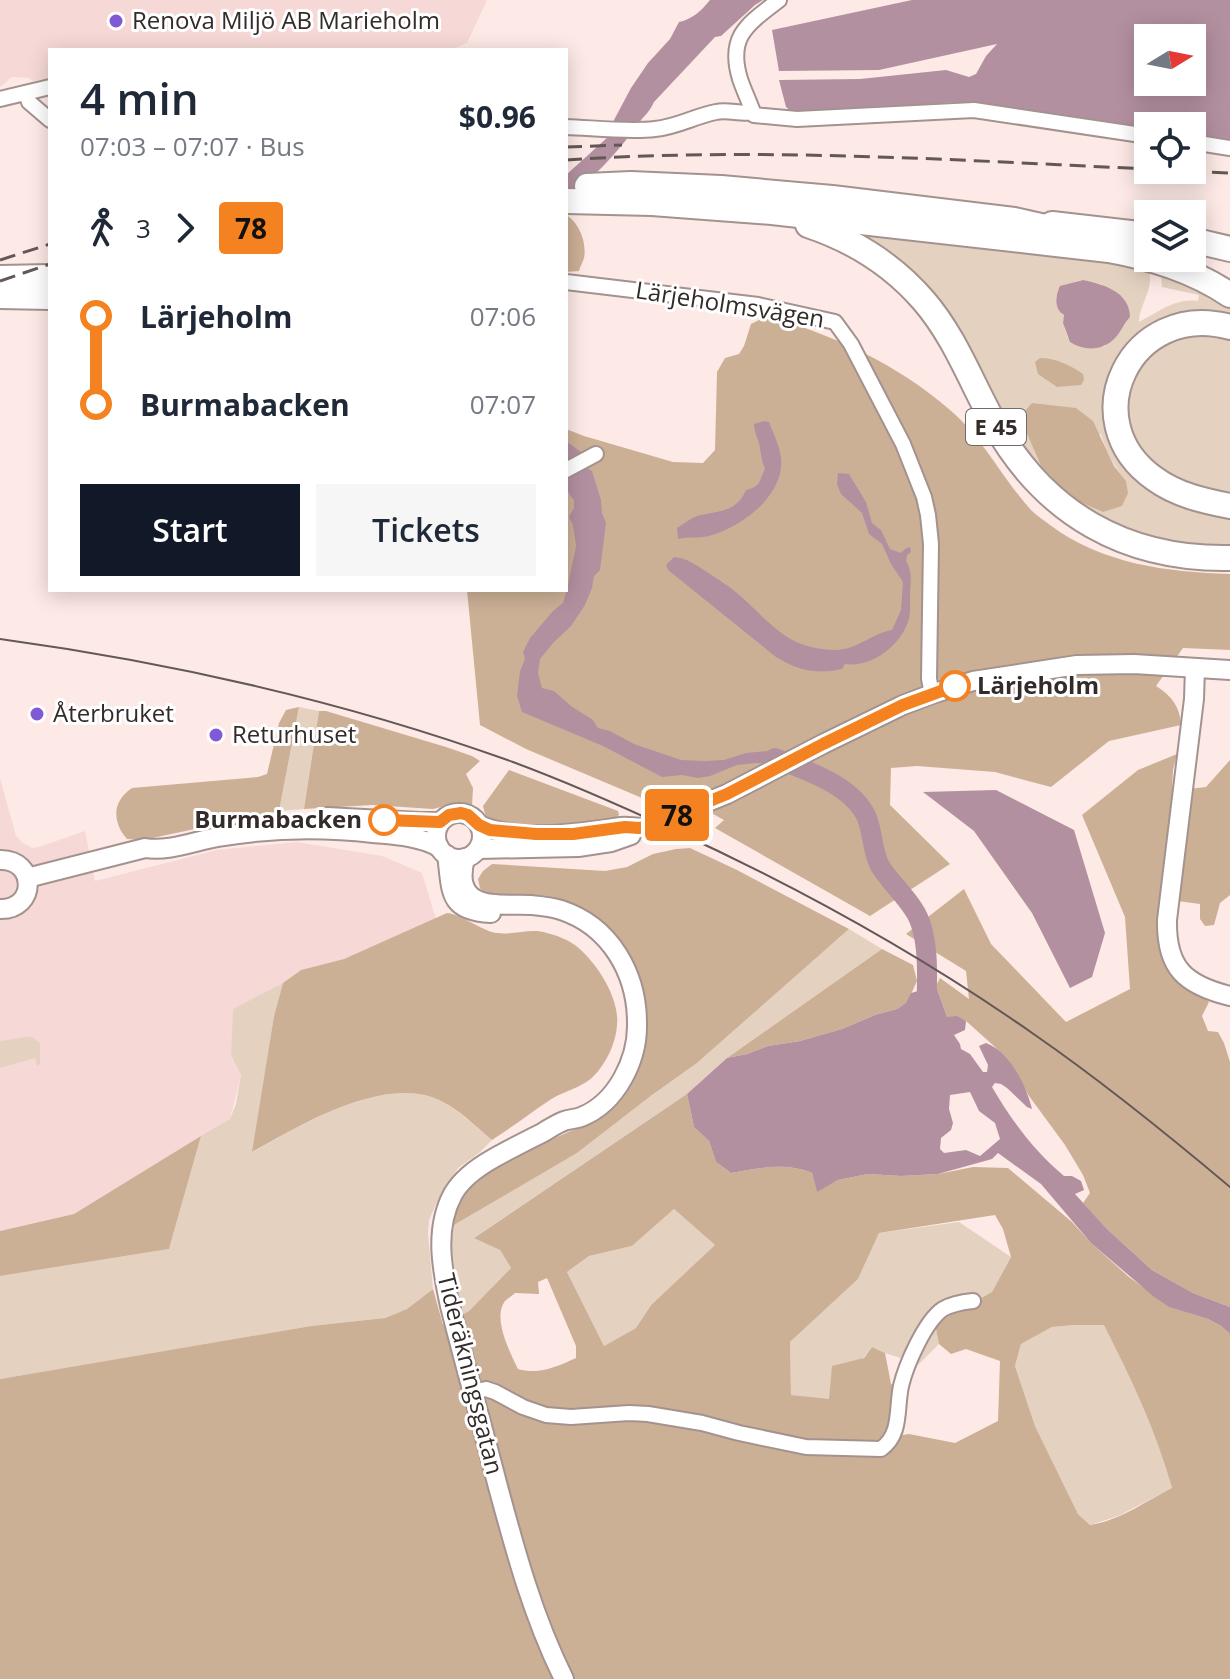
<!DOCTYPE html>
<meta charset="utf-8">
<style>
:root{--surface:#fff;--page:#f6f6f7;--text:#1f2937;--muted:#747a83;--accent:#111827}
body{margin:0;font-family:"Open Sans",sans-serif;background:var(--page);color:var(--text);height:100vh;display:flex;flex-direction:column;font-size:30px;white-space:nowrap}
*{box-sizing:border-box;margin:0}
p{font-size:26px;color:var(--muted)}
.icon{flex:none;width:44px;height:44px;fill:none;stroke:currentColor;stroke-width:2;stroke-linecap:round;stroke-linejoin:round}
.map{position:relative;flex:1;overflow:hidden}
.side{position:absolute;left:48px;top:48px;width:520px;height:544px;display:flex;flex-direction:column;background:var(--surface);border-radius:0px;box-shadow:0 4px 20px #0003}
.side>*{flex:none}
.badge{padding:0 16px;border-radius:6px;font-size:28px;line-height:52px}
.needle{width:52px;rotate:80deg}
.buttons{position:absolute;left:1134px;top:24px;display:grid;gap:16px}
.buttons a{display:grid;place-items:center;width:72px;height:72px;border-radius:0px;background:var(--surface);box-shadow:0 4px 20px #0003;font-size:40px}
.map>.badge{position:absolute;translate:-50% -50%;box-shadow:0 0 0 4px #fff}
.legs{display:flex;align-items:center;gap:12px;height:88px;padding:0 32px;font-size:26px}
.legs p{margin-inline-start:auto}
.headline{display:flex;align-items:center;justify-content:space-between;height:136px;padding:0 32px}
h1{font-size:44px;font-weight:600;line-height:60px}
.cta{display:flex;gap:16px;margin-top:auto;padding:16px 32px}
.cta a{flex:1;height:92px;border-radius:0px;background:var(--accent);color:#fff;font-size:32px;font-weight:600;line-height:92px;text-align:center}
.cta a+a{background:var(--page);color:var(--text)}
ul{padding:0 32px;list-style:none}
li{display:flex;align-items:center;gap:28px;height:88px;font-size:30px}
li i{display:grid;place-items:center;width:12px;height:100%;margin:0 10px;background:currentColor}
li i::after{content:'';width:20px;height:20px;margin:-10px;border:6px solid;border-radius:50%;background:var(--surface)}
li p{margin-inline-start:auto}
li:first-child i{background:linear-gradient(#0000 50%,currentColor 0)}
li:last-child i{background:linear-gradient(currentColor 50%,#0000 0)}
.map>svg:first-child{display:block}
</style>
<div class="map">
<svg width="1230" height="1679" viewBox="0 0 1230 1679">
<rect width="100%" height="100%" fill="#fde9e6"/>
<g fill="#f6d9d6">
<path d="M0,0H487L467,43L449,50H50V78L33,81L29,78L12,77L0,87Z"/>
<path d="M0,778L16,836L23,843L32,848L39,847L85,831L95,881L217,850L297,842L382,856L422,873L436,919L344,959L301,970L283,983L234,1009L231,1055L241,1075L230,1119L74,1214L0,1231Z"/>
</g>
<g fill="#e4d1c0" fill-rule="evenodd">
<path d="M850,228L1095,255L1146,270L1149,272C1154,290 1139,305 1139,322C1158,313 1174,298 1198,301L1199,295L1162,287L1161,275L1163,274L1230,304V319L1136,341L1116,447L1230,513V550L1216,551L1129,535L1052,487L869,242ZM1083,280L1101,284L1124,299L1126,320L1120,332L1105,346L1100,347L1068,338L1063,323L1064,316C1045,298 1063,283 1083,280ZM1101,434C1106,452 1114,466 1126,481L1057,483L1041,466L1034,450Z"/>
<path d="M1184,333L1230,337V499L1169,480L1130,437L1127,390L1145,356Z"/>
<path d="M299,707L319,711L304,809L279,811Z"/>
<path d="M849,929L882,949L727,1058L687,1094L475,1237L500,1250L511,1268L469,1311L462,1315L451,1246L454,1225L577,1153L652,1095L697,1063Z"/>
<path d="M283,983L274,1016L253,1152C301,1125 388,1072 443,1102C461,1112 476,1127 492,1140L479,1153L458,1168L437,1202L429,1220L428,1234L433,1289L407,1309L385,1318L311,1326L0,1379V1276L169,1249L201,1136L230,1119L236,1104L241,1075L231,1055L233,1009Z"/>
<path d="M28,1037H32L40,1043V1064L37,1066L35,1058L0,1068V1041Z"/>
<path d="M674,1209L715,1245L651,1305L636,1328L604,1346L567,1272L589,1256L632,1246Z"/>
<path d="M959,1222L1011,1257L992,1292L935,1324L939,1344L919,1364L885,1353L872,1347L829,1400L791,1395L790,1342L858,1279L879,1233Z"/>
<path d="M1074,1325H1105C1131,1378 1156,1431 1172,1488L1118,1516L1090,1525L1078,1514L1035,1426L1015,1366L1021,1344L1052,1327Z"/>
</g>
<g fill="#ccb096" fill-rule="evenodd">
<path d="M566,215C579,222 587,243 584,258C583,262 580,266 579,271L566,272Z"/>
<path d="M767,316C834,335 897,364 950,410C983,438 1002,478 1031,510C1037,516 1044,520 1050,525C1102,564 1167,572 1230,574V650L1183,648L1156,686C1172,696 1180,707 1181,725L1109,741L1051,787L995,772L917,766L891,768L890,805L950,864L870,916L715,828L724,820L684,798L660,801L642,798L526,749L480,725L467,590H566V429L584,436L673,462L703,463L715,450L717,372L725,358L739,354L744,346L751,324Z"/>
<path d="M1040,358C1056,358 1070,365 1083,374L1084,380L1081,385L1057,387L1038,374L1035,362Z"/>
<path d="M1032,403L1076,408L1093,421L1114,466L1126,481L1128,493L1122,506L1103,512L1080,502L1057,483L1041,466L1022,422L1025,411Z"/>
<path d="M299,707L279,811L143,840L127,839C112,822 112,801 132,788L258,777L267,774L279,723L286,710Z"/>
<path d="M319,711H326L446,747L472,756L480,761L466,774L473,788L472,806L457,803L433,809L372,805L304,809Z"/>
<path d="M1177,754L1173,770L1172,791L1206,787L1230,760V895L1220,903L1214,925L1205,926L1200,919V904L1170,900L1167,933L1189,987L1209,1002L1202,1016L1208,1031L1218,1032L1224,1043L1230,1062V1307L1193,1293L1152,1270L1107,1229L1083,1203L1090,1193L1083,1175L1065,1145L1029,1096L1011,1065L995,1047L966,1021L947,1017L936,986L940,978L969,999L966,971L906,934L964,889L991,944L1066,1022L1130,989L1125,917L1082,815L1138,770Z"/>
<path d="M509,770L618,811L619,815L614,819L605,821C581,823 511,831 492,822C485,818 485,813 483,806Z"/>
<path d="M690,848L737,870L849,929L697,1063L652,1095L577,1153L454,1225L455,1212L464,1196L471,1187L488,1173L508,1159L586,1124L628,1087L635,1074L643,1051V1002L639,977L632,960L609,932L486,896L480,888L478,879L483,871L492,864L605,871L627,867L653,854L676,849Z"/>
<path d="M447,913C460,914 478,928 492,932C510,937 530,927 547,933C556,935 568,940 575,945C596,961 620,998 617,1025C616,1041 609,1057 599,1070C585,1089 565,1089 547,1102C529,1114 511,1128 492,1140C476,1127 461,1111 443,1102C388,1072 301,1125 252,1152L274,1016L283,983L301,970L344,959Z"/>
<path d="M882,949L913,965L917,981L907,1003L897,1009L875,1015L842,1029L800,1041L768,1046L747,1054L727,1058Z"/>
<path d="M687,1094L694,1127L709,1141L716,1162L731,1173C759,1168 785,1162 812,1173L817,1191L838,1180L868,1174L901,1176L938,1174L973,1167L1008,1168L1072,1222L1091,1243L1129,1277L1170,1307L1208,1319L1221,1326L1230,1334V1679H0V1379L311,1326L385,1318L407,1309L433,1289L443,1325L469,1311L511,1268L500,1250L474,1238ZM674,1209L715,1245L651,1305L636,1328L604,1346L567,1272L589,1256L632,1246ZM995,1215L1003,1229L1011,1257L992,1292L935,1324L939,1344L951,1354L966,1349L1000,1361L998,1421L955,1443L909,1434L896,1436L900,1387L891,1384L885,1353L872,1347L864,1358L832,1366L829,1399L791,1395L790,1342L858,1279L879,1233ZM547,1278L576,1346V1358C556,1367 539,1375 518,1369C510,1352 492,1318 505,1301C508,1298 512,1296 515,1293L539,1294L538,1282ZM1074,1325H1104C1131,1378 1156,1431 1172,1488C1146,1501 1119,1521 1090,1525L1078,1514L1035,1426L1015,1366L1021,1344L1052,1327Z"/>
<path d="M201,1136L169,1249L0,1276V1231L74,1214Z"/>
</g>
<g fill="#b390a0" fill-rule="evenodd">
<path d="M710,0H763L755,5L721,36L715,37L654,102C648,115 642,117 635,128C616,155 591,179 566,201V175L608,137L614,120L631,88L648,63L670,39L679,22C693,19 701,11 710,0Z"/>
<path d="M912,0H1230V143L1192,137V126H1148V131L957,102L793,113L786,107L779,80L860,79L946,70L969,77L976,74L986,56L997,44L879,70L779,71L772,30ZM1148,38H1192V82H1148Z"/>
<path d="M1083,280C1103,284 1130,292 1130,317C1123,324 1121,333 1114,339C1102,351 1084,351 1070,342L1063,323L1064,315C1054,309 1055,297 1060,286Z"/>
<path d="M764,421L769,422C773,433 780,446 781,458C785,496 741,527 709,536C698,539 689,536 678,539L677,528C684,524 693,516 701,515C721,511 737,511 746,490C762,486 758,482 765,469C761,460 761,452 759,443C757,436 754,431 754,424Z"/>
<path d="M566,441L581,452L582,465L592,471L601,500L602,513L606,523L600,570L594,576L592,588L585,605L571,626L553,643L540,659L538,673L542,688L554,691L571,706L593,720L598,728L610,731L634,744L681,760L705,761L724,760L746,753L767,751L782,754L771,764L756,763L737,765L710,776L698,778L682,775L662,777L603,746L522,712L517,696L520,671L525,659L523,652L530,638L553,611L563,603L568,585L576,546L573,525L569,517L574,508V500C560,487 566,459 566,441Z"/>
<path d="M838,473L849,474L866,502L872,523L881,530L890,549L901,553L905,549L910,547L911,552L907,555L906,561C912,570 911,580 910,591C910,601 911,613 908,622C899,647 871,668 845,664L842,669C817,675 797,670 776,657L668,570L666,565L674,557C687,558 696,565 707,572C717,579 728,585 737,593C771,622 785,649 835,650C857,650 872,633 892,630L901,610L903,582L891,564L882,544L869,534L862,513L841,494L837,484Z"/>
<path d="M996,790L1074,830L1105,933L1092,977L1070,988L1032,913L974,831L923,792Z"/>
<path d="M936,986L947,1017L957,1016L966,1021L965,1030L954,1035L960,1044L961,1049L970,1054L983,1072H987L988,1065L979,1046L986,1043C1010,1052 1026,1085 1032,1109L1027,1107L1007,1088L1001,1084L995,1083L992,1087C1012,1121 1034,1151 1064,1176H1072L1081,1181L1084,1190L1075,1194L1107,1229L1152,1270L1193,1293L1230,1307V1334L1221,1326L1208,1319L1169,1307L1153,1296L1091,1243L1041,1184L998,1153L992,1159L938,1174L901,1176L868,1174L838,1180L817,1192L812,1173C785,1162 759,1168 731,1173L716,1162L709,1141L694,1127L687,1094L727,1058L747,1054L768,1046L800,1041L842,1029L875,1015L897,1009L906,1003L911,993ZM970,1092L979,1111L995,1123L1000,1139L980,1156L966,1150L944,1153L940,1149L941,1138L951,1130L953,1123L949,1109L950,1095Z"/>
</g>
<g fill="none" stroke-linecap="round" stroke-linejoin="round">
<path stroke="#b390a0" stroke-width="20" d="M775,758C805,770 853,785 867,818C873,833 872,851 880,866C890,882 904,894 914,910C931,935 927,985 926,1014"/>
<defs>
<g id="street">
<path d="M779,0C748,24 727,36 740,79C744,91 750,103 754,115L797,119L974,110L1148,136"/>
<path d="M26,93L29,102L50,120"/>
<path d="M0,99L50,87"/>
<path d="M566,127C594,128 628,132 655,129C677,127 695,116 716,112C729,109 741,115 753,112"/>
<path d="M1192,142L1230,148"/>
<path d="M566,282L758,305L835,322L851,344L903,444L924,497L928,515L931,544L929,679L932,694"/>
<path d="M566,470L596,454"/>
<path d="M472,1392L486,1389L495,1392L523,1407L546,1415L571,1417L629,1413L648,1414L702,1423L739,1433L806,1447L881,1449C902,1434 896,1409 901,1386C906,1365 925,1321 943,1309C952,1304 963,1302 973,1301"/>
</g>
<g id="secondary">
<path d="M1195,668L1194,699L1167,920C1166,968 1185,985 1230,996"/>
<circle cx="459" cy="836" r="23"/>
<path d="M327,817L420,822H440"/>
<path d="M479,825C520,843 578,833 621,827C630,826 637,829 646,827L727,794L823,744L903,705L932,694L973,681L1077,665L1134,664L1230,670"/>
<path d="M478,849L578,847L611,842L631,835"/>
<path d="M447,855C452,891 447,911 491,913"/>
<path d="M465,858C461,874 460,892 477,900C490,907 516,904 531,905C541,906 552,907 561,910C610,926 637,973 637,1023C638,1059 617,1103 581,1117C576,1119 569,1119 564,1121C556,1124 549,1129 542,1133C526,1141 510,1149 494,1158C478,1167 462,1178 453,1194C434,1229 442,1269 450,1306C465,1366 482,1424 497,1483C515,1550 533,1617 564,1679"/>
<path d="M0,860C37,859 37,910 0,909"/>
<path d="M27,878L145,848C168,852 195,841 218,837C270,828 320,827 373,833C395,835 418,836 439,847"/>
</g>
<g id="highway">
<path d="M587,186L631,184L721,188L832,198L1014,220L1067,232"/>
<path d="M566,201L652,203L772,212L1109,250C1152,258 1193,270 1230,295"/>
<path d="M1052,224L1148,235"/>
<path d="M808,225C853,240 893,265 924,301C955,337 971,382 994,423C1045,514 1126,560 1230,558"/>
<path d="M1192,240L1230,249"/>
<path d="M0,278L50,277"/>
<path d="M0,296L50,297"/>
<path d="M1230,327C1131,300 1072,421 1155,479C1177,495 1204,501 1230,506"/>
</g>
</defs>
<use href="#street" stroke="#a4928f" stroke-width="18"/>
<use href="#secondary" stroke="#a4928f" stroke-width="22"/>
<use href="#highway" stroke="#a4928f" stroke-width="28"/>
<use href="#street" stroke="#fff" stroke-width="14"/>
<use href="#secondary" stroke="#fff" stroke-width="18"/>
<use href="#highway" stroke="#fff" stroke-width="24"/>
<path stroke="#635856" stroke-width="2" d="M0,639C175,663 347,702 513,762C567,782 619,805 671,829C798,887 921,955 1035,1035C1103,1082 1167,1134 1230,1187"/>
<g stroke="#635856" stroke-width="3" stroke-dasharray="16 8" stroke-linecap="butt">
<path d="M566,147L622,145"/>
<path d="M566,160C760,147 954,160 1148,169"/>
<path d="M1164,170L1230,173"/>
<path d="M0,260L50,244"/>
<path d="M0,281L50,264"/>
</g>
</g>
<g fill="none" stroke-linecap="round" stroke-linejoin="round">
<defs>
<path id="line-1" d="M384,820L440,822L449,815L461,813L468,815L479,825L490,830L536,834H573L625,827L639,828L646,827L727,794L823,744L903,705L955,686"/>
</defs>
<use href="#line-1" stroke="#fff" stroke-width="18"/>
<use href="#line-1" stroke="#f58220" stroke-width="12"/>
</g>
<g fill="#7f5ad4" stroke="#fff" stroke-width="3">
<circle cx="116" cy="21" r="8"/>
<circle cx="37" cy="714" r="8"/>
<circle cx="216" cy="735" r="8"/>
</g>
<g fill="#fff" stroke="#f58220" stroke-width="4">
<circle cx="955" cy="686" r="14"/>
<circle cx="384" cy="820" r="14"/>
</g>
<g text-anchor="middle" stroke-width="6" stroke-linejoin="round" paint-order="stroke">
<rect fill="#fff" stroke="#706b6a" stroke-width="2" x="966" y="409" width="60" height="36" rx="6"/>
<g font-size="22" font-weight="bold" fill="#332b2a">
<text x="996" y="435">E 45</text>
</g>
<g font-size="24" fill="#332b2a" stroke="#fff" text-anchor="start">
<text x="132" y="29">Renova Miljö AB Marieholm</text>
<text x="53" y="722">Återbruket</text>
<text x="232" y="743">Returhuset</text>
</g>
<g font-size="24" fill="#332b2a" stroke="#fff">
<text transform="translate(730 305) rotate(9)" y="8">Lärjeholmsvägen</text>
<text transform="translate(470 1374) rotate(76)" y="8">Tideräkningsgatan</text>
</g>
<g font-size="24" font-weight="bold" fill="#332b2a" stroke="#fff" text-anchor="start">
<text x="977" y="694">Lärjeholm</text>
<text x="362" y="828" text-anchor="end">Burmabacken</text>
</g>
</g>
</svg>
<div class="buttons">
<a><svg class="needle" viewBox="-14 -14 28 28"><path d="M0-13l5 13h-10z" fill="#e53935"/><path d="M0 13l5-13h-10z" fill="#747a83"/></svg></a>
<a><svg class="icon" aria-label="locate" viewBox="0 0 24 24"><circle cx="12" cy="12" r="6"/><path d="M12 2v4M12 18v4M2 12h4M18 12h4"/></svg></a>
<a><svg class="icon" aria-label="layers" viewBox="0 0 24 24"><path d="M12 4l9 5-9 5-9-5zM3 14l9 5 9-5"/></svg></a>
</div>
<b class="badge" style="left:677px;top:815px;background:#f58220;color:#111">78</b>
<section class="side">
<div class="headline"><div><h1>4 min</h1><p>07:03 – 07:07 · Bus</p></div><b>$0.96</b></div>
<div class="legs"><svg class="icon" aria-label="walk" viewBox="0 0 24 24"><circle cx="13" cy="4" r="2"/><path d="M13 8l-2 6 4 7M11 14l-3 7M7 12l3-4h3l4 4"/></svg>3<svg class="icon" aria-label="forward" viewBox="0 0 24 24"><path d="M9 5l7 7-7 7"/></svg><b class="badge" style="background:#f58220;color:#111">78</b></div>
<ul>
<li><i style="color:#f58220"></i><b>Lärjeholm</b><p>07:06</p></li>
<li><i style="color:#f58220"></i><b>Burmabacken</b><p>07:07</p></li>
</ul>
<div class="cta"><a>Start</a><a>Tickets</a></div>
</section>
</div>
